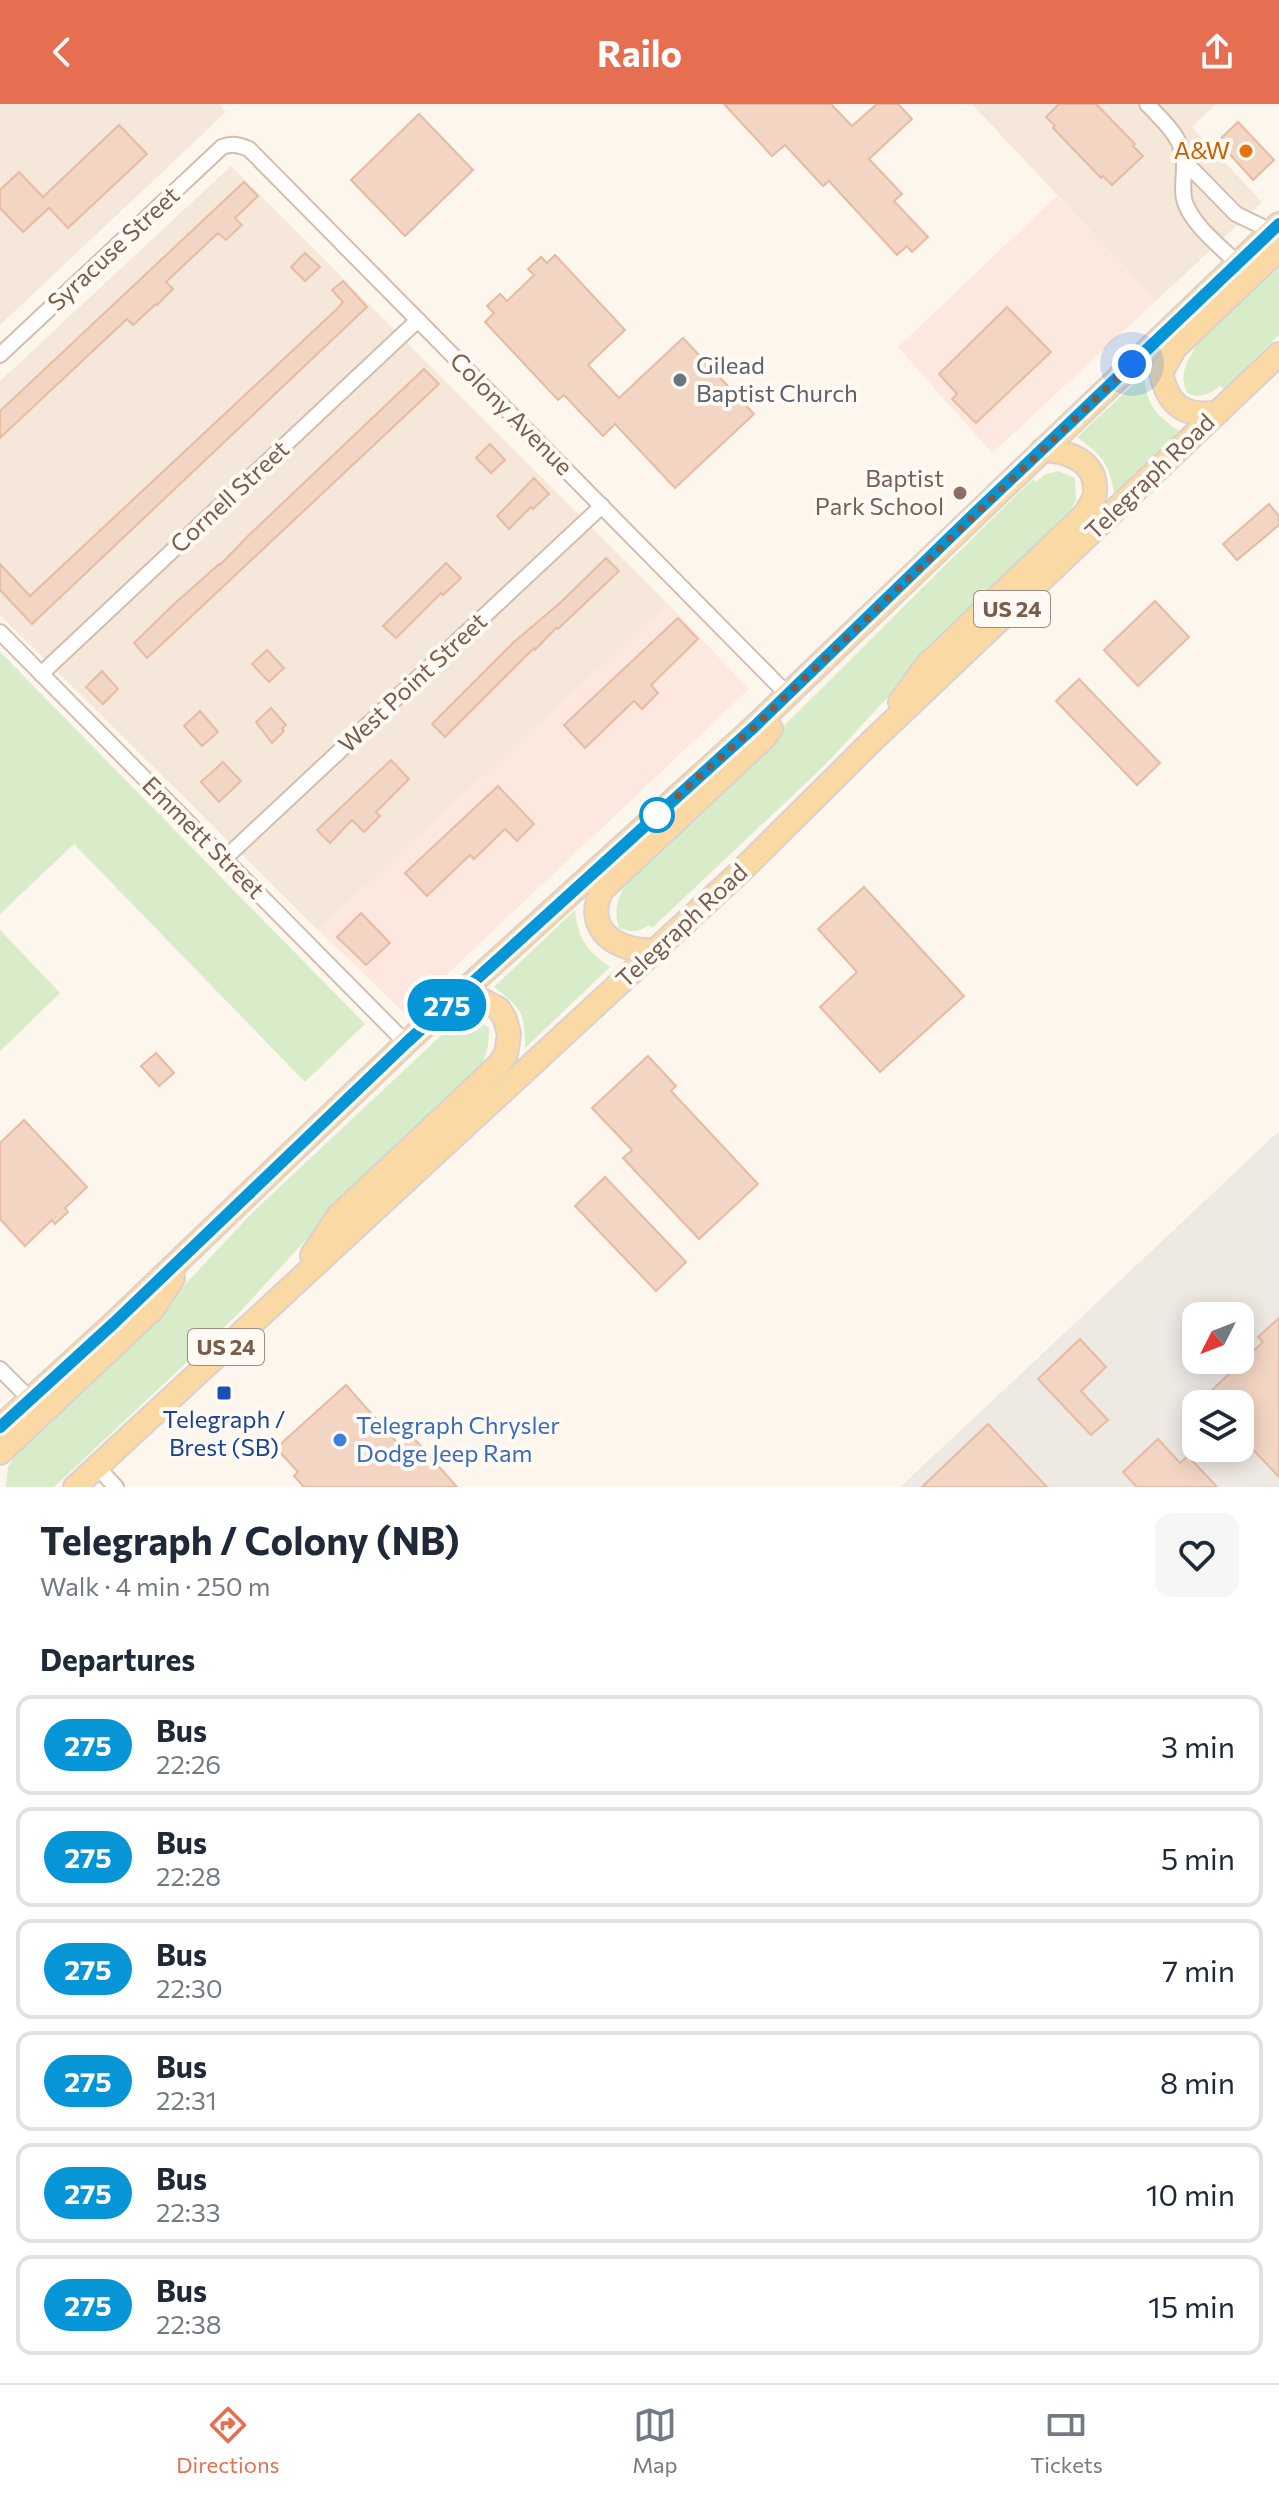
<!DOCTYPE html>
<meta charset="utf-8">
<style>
:root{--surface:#fff;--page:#f6f6f7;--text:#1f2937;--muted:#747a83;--line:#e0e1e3;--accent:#e76f51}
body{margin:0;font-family:Commissioner,sans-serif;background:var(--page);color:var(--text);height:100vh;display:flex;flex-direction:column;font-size:30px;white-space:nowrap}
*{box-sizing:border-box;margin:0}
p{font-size:26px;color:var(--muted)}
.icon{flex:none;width:44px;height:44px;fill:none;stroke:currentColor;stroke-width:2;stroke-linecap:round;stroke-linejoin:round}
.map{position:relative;height:1383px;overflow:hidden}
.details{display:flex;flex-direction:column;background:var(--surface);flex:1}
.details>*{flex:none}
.badge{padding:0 16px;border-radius:26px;font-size:28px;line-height:52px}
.needle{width:52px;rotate:228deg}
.fabs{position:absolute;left:1182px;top:1198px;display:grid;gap:16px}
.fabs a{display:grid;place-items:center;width:72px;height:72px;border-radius:16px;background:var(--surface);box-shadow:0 4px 20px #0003;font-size:40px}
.you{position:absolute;width:40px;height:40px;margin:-20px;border:6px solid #fff;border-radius:50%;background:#1a73e8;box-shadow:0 0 0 12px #1a73e833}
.map>.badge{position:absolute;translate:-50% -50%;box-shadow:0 0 0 4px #fff}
h2{padding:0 40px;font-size:30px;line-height:72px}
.round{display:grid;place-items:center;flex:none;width:84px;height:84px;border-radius:16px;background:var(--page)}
.headline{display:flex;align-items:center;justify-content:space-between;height:136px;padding:0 40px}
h1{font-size:38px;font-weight:700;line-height:60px}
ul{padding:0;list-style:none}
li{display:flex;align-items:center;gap:24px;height:100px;margin:0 16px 12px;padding:0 24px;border:4px solid var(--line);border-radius:16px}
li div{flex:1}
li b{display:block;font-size:30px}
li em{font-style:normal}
li .badge{min-width:88px;font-weight:700;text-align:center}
header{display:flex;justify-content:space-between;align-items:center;height:104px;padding:0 40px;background:var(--accent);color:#fff;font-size:36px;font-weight:700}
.tab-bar{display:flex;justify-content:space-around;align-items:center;height:112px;border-top:2px solid var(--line);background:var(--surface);font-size:22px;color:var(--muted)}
.tab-bar a{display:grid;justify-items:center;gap:4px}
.tab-bar .current{color:var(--accent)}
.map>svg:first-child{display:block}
</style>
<header><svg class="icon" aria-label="back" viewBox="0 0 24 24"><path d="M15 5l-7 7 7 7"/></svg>Railo<svg class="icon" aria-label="share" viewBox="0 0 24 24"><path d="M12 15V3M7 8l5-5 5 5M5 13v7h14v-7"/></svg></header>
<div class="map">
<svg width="1279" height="1383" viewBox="0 0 1279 1383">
<rect width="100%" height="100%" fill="#fdf6ec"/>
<g fill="#f5e8da">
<path d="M0,0H219L226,8L0,221Z"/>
<path d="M972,0H1216L1192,23L1262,98L1156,197Z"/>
<path d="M231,62L668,500L318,826L0,511V277Z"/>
</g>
<g fill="#fde8e0">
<path d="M1057,92L1156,197L992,349L898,243Z"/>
<path d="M668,500L749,585L405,910L318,826Z"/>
</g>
<path fill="#efe9e4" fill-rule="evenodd" d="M1279,1027V1383H900L1023,1268ZM1196,1212H1240V1256H1196ZM1196,1300H1240V1344H1196Z"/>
<g fill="#d8ecc9">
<path d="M1279,155V231L1224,285L1220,282C1209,290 1201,295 1187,289C1178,270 1188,254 1199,238L1196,234Z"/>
<path d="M1144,271C1147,302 1154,309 1179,327L1114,389C1109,358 1102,352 1077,333Z"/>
<path d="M1058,367L1075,374L1076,396L1067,414L914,565L824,662L652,824L649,821C638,828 631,829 619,824C612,803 620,788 632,771C767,641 898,506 1033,375L1036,378L1044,371Z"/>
<path d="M0,548L365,920L305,978L74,740L0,810Z"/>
<path d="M575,806C578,835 587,847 610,863L525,944C525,908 522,905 494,883Z"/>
<path d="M0,826L60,889L0,947Z"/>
<path d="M474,917L482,919L489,924C489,945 486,956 473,972L315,1126L236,1212L54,1383H6L8,1363L19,1345L160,1207L252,1109L447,926L450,930L461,920Z"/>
</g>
<g fill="#f3d5c3" stroke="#e6bba3" stroke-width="2">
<path d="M724,0H831L852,22L877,0H898L912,15L869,55L902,90L894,97L928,133L912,148L907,142L897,151L829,77L823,82L785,41L772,52Z"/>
<path d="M1059,0H1096L1135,40L1133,42L1143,52L1112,81L1103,72L1101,74L1053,24L1055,22L1046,13Z"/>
<path d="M419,10L473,66L405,132L351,76Z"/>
<path d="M1238,18L1274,56L1253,76L1218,37Z"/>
<path d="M119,21L147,50L68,124L49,104L23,128L0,104V86L19,68L43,93Z"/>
<path d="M244,78L258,92L235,114L242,121L226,136L218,129L166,178L173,185L157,201L156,200L133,221L127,215L0,334V307Z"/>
<path d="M305,149L320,163L305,177L291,163Z"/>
<path d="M555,151L625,226L588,261L619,294L683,234L754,310L675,384L615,320L603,332L564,291L558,296L485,218L494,209L487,202L500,190L507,197L534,171L528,165L541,153L547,159Z"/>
<path d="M343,177L367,203L32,520L0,486V460L30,492L338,204L343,198L332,186Z"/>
<path d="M1007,203L1051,248L976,319L952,295L957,290L939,270Z"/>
<path d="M424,265L439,280L147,554L134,539L173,501L219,460L220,461L248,432Z"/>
<path d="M490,340L505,356L491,369L476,354Z"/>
<path d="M534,374L549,390L533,405L531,403L509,425L497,412Z"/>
<path d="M1269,400L1279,412V421L1237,456L1223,440Z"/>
<path d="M606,454L619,467L558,525L556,524L535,546L534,544L445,633L432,620L514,538L561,498Z"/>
<path d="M446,459L461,474L443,491L441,489L396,534L383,522Z"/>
<path d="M1155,497L1189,533L1138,582L1104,546Z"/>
<path d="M678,514L698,535L651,581L658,589L642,605L634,597L585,644L564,621Z"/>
<path d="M267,546L284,564L269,578L252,560Z"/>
<path d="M102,567L118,585L103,600L86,583Z"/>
<path d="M1079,575L1160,659L1137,681L1056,597Z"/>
<path d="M271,604L286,621L282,625L284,627L272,639L256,618Z"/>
<path d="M200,607L218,628L202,642L184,622Z"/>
<path d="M391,656L409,675L376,708L380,712L364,728L352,716L330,739L317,726Z"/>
<path d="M223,658L241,677L219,698L201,678Z"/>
<path d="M498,682L534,720L517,737L505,725L474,755L470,751L427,792L405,769Z"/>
<path d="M864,783L964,892L880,968L820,903L857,868L818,825Z"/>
<path d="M361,809L390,839L366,861L337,833Z"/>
<path d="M156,949L174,969L159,982L141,962Z"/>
<path d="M648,952L676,982L671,987L758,1080L699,1135L623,1054L632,1046L592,1004Z"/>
<path d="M24,1016L87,1083L65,1104L68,1108L55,1120L52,1116L25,1142L0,1115V1039Z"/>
<path d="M605,1073L686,1158L656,1187L575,1102Z"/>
<path d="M1279,1214V1373L1240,1332V1300H1226L1212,1286L1263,1238L1258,1233Z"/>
<path d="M1080,1235L1106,1263L1081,1287L1108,1316L1091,1331L1038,1275Z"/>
<path d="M346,1281L400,1342L411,1331L457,1383H304L294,1372L298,1368L276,1344Z"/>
<path d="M988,1320L1047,1383H922Z"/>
<path d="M1158,1335L1180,1359L1188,1352L1217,1383H1137L1123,1368Z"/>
</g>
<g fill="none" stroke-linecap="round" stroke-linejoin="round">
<defs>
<g id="street">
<path d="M1147,0C1165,19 1185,35 1184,63C1184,76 1181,90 1186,101C1195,123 1220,142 1237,159"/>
<path d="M1184,57L1236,110L1271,127"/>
<path d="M0,251L222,43C232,39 239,41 249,45L788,591"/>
<path d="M0,528L406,939"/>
<path d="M41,570L418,216"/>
<path d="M224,755L602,402"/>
<path d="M0,1265L31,1296"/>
<path d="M97,1363L116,1383"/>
</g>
<g id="primary">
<path d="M1218,308C1184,314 1168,301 1161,269L1175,244L1279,145"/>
<path d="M900,598L926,562L1084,411C1088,404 1095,396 1095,388C1097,356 1067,347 1042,346"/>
<path d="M656,846C618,849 582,826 602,786L765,633L771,625"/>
<path d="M312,1151L338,1112L468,990L500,959L506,950L509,930L505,915L499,905L482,896H453"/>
<path d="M0,1323L114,1219L406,939L754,623L1279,120"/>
<path d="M0,1349L153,1205L173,1174"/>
<path d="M75,1383L741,767L871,638L1279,250"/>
</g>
</defs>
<use href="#street" stroke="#d1beb0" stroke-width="18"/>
<use href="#primary" stroke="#dad1cd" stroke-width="26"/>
<use href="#street" stroke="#fff" stroke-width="14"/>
<use href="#primary" stroke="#fbd9a5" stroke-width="22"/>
</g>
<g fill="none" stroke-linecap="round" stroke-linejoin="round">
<defs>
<path id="line" d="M0,1323L114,1219L406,939L754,623L973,411L1279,120"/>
</defs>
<use href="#line" stroke="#fff" stroke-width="18"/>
<use href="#line" stroke="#0696d7" stroke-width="12"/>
<path stroke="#7a5c4d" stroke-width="8" stroke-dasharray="0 14.4" d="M657,711L754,623L1132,260"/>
</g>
<circle fill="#e8710a" stroke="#fffaf3" stroke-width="3" cx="1246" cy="47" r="8"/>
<circle fill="#6b7280" stroke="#fffaf3" stroke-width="3" cx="680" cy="276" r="8"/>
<circle fill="#8d6e63" stroke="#fffaf3" stroke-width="3" cx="960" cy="389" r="8"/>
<circle fill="#fff" stroke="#0696d7" stroke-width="4" cx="657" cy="711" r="16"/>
<rect fill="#1a4fb4" stroke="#fffaf3" stroke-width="3" x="216" y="1281" width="16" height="16" rx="4"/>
<circle fill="#3f7fe0" stroke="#fffaf3" stroke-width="3" cx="340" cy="1336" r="8"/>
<g text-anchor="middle" stroke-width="8" stroke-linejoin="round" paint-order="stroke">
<g fill="#fffaf3" stroke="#a28b7f" stroke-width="2">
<rect x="974" y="487" width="76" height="36" rx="6"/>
<rect x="188" y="1225" width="76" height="36" rx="6"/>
</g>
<g font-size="22" font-weight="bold" fill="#7a5c4d">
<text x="1012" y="513">US 24</text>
<text x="226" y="1251">US 24</text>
</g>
<g font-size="24" fill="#c56008" stroke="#fffaf3" text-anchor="end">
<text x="1230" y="55">A&amp;W</text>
</g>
<g font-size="24" fill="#7a5c4d" stroke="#fffaf3">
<text transform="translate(114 145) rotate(-43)" y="8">Syracuse Street</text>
<text transform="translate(511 310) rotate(45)" y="8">Colony Avenue</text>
<text transform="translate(1150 373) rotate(-44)" y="8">Telegraph Road</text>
<text transform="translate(230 393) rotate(-43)" y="8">Cornell Street</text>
<text transform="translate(413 579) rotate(-43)" y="8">West Point Street</text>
<text transform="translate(203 734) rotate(45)" y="8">Emmett Street</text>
<text transform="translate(682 822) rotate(-43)" y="8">Telegraph Road</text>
</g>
<g font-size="24" fill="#5b616d" stroke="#fffaf3" text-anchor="start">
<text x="696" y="270">Gilead<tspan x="696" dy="28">Baptist Church</tspan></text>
</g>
<g font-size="24" fill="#785e54" stroke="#fffaf3" text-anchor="end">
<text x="944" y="383">Baptist<tspan x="944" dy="28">Park School</tspan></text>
</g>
<g font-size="24" fill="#164399" stroke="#fffaf3">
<text x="224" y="1324">Telegraph /<tspan x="224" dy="28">Brest (SB)</tspan></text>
</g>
<g font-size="24" fill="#366cbe" stroke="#fffaf3" text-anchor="start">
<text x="356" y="1330">Telegraph Chrysler<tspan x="356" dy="28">Dodge Jeep Ram</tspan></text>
</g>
</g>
</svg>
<div class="fabs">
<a><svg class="needle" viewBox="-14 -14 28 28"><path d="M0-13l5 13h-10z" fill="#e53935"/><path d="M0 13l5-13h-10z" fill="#747a83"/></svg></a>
<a><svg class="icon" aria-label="layers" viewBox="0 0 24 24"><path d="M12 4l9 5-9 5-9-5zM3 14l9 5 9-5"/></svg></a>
</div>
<div class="you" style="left:1132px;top:260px"></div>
<b class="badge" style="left:447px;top:901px;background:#0696d7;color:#fff">275</b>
</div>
<section class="details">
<div class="headline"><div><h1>Telegraph / Colony (NB)</h1><p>Walk · 4 min · 250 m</p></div><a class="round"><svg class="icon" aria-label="heart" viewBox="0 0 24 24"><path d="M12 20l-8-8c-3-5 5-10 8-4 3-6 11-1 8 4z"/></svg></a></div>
<h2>Departures</h2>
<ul>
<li><span class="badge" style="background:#0696d7;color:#fff">275</span><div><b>Bus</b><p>22:26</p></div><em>3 min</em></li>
<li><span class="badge" style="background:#0696d7;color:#fff">275</span><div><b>Bus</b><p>22:28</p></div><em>5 min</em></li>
<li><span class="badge" style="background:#0696d7;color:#fff">275</span><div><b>Bus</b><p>22:30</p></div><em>7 min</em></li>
<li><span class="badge" style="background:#0696d7;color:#fff">275</span><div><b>Bus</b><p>22:31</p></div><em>8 min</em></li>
<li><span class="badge" style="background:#0696d7;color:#fff">275</span><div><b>Bus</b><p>22:33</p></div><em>10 min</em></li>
<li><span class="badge" style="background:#0696d7;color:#fff">275</span><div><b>Bus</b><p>22:38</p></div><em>15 min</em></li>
</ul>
</section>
<nav class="tab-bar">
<a class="current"><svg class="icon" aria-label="directions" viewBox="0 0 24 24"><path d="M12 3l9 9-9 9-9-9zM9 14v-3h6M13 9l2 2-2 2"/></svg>Directions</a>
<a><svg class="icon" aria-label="map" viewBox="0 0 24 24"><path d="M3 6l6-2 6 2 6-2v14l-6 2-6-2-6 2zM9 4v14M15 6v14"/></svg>Map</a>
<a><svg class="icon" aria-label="tickets" viewBox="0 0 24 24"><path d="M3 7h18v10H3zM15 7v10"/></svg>Tickets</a>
</nav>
